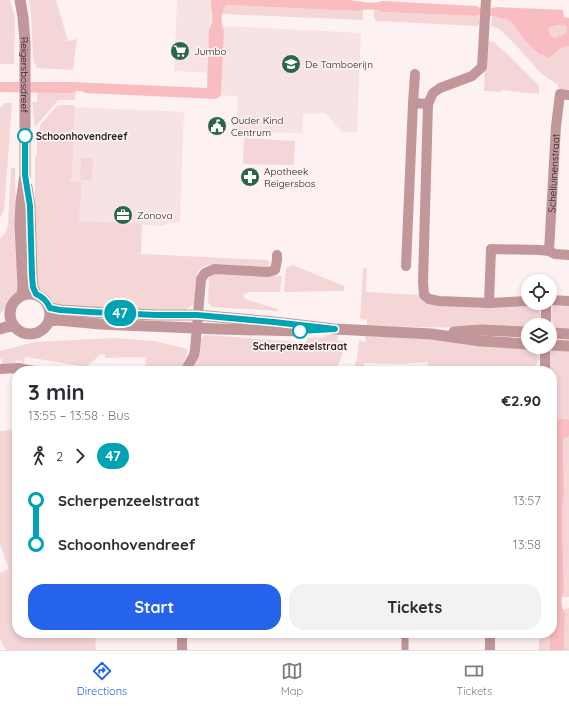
<!DOCTYPE html>
<meta charset="utf-8">
<style>
:root{--surface:#fff;--page:#f2f2f3;--text:#2b2b33;--muted:#7c7c81;--line:#e1e1e2;--accent:#2563eb}
body{margin:0;font-family:Quicksand,sans-serif;background:var(--page);color:var(--text);height:100vh;display:flex;flex-direction:column;font-size:15px;white-space:nowrap}
*{box-sizing:border-box;margin:0}
p{font-size:13px;color:var(--muted)}
.icon{flex:none;width:22px;height:22px;fill:none;stroke:currentColor;stroke-width:2;stroke-linecap:round;stroke-linejoin:round}
.map{position:relative;flex:1;overflow:hidden}
.drawer{position:absolute;left:12px;top:366px;width:545px;height:272px;display:flex;flex-direction:column;background:var(--surface);border-radius:16px;box-shadow:0 2px 6px #0003}
.drawer>*{flex:none}
.badge{padding:0 8px;border-radius:13px;font-size:14px;line-height:26px}
.tools{position:absolute;left:521px;top:274px;display:grid;gap:8px}
.tools a{display:grid;place-items:center;width:36px;height:36px;border-radius:50%;background:var(--surface);box-shadow:0 2px 6px #0003;font-size:20px}
.map>.badge{position:absolute;translate:-50% -50%;box-shadow:0 0 0 2px #fff}
.legs{display:flex;align-items:center;gap:6px;height:44px;padding:0 16px;font-size:13px}
.legs p{margin-inline-start:auto}
.headline{display:flex;align-items:center;justify-content:space-between;height:68px;padding:0 16px}
h1{font-size:22px;font-weight:800;line-height:30px}
.cta{display:flex;gap:8px;margin-top:auto;padding:8px 16px}
.cta a{flex:1;height:46px;border-radius:16px;background:var(--accent);color:#fff;font-size:16px;font-weight:800;line-height:46px;text-align:center}
.cta a+a{background:var(--page);color:var(--text)}
ul{padding:0 16px;list-style:none}
li{display:flex;align-items:center;gap:14px;height:44px;font-size:15px}
li i{display:grid;place-items:center;width:6px;height:100%;margin:0 5px;background:currentColor}
li i::after{content:'';width:10px;height:10px;margin:-5px;border:3px solid;border-radius:50%;background:var(--surface)}
li p{margin-inline-start:auto}
li:first-child i{background:linear-gradient(#0000 50%,currentColor 0)}
li:last-child i{background:linear-gradient(currentColor 50%,#0000 0)}
.menu{display:flex;justify-content:space-around;align-items:center;height:56px;border-top:1px solid var(--line);background:var(--surface);font-size:11px;color:var(--muted)}
.menu a{display:grid;justify-items:center;gap:2px}
.menu .current{color:var(--accent)}
.map>svg:first-child{display:block}
</style>
<div class="map">
<svg width="569" height="650" viewBox="0 0 569 650">
<rect width="100%" height="100%" fill="#fdf1f2"/>
<g fill="#f8e3e4">
<path d="M177,0H216L212,73L174,71Z"/>
<path d="M222,26L361,33L357,132H342L325,113L303,114L302,133L236,132L238,97L221,95L224,31Z"/>
<path d="M75,107L184,112L180,223H168L162,226L79,221L82,183L69,181L72,178Z"/>
</g>
<g fill="#f5d6d7">
<path d="M0,0H10L15,18L14,64H0Z"/>
<path d="M29,0H56L68,41L77,39L73,70L37,68L33,59L31,12Z"/>
<path d="M226,5L359,11L363,10V20L222,14L223,11Z"/>
<path d="M374,10L381,12L476,16L481,15L480,24L477,26L377,21L374,18Z"/>
<path d="M492,16L505,19L511,22L539,54H544L549,58L561,48L569,46V89H559L558,85L542,74L511,40L499,29L491,26Z"/>
<path d="M557,25L566,26L567,30L566,33L554,38L550,34L548,28Z"/>
<path d="M486,41L494,42L506,53L539,86V94L502,90L501,92L484,91Z"/>
<path d="M76,91L75,99L73,100H58L35,127L32,102H37V92L71,93Z"/>
<path d="M5,103H12L4,210L0,218V108Z"/>
<path d="M62,105H73L75,107L72,178L69,181L82,182L79,221L142,224L141,254L267,260L270,263L267,267L216,264C211,264 205,265 201,268C194,273 195,296 194,304L185,310L91,309L55,304L39,288L35,276V157L37,155V138H40V125L57,106Z"/>
<path d="M244,138L295,141L294,165L243,164Z"/>
<path d="M81,158H93L92,180H80Z"/>
<path d="M11,168H15L16,220L21,290L0,314V238L6,232L8,223Z"/>
<path d="M293,265L344,286V291L284,292L286,268Z"/>
<path d="M367,268L366,292L422,295L529,304L538,307L541,316L539,323L536,325H528V329L367,326V320L360,319L363,269Z"/>
<path d="M217,273L282,276L280,292H249L243,295L245,299L278,309L279,311L212,307L208,302L209,276Z"/>
<path d="M554,304L569,305V330H557C550,318 550,317 554,304Z"/>
<path d="M205,335L249,338L296,342V347H327L343,352L337,368L210,367V371H188L200,340Z"/>
<path d="M326,335H338L337,341H347L345,349L330,345L306,344L307,338L325,337Z"/>
<path d="M365,336L406,338L529,347L540,358L533,371L427,370L428,362L402,364L364,363V371H353L357,359L359,341L366,342Z"/>
<path d="M114,338L154,341L188,349L181,371H145L146,357L105,358L106,355L101,354L86,367L39,359L25,357L23,366H21L22,361L16,360L15,364L2,365V359H0V351L35,342Z"/>
<path d="M555,348L569,349V420H556L552,422V371H547L546,356Z"/>
<path d="M17,429V633H95L96,650H6L0,639V573L9,569L0,544V431Z"/>
<path d="M569,436V597H562L564,592L562,513L564,495L563,439Z"/>
<path d="M569,608V650H564L565,614L563,610Z"/>
<rect x="539" y="633" width="11" height="17"/>
</g>
<g fill="#f9bdc1" fill-rule="evenodd">
<path d="M211,0H349C360,1 372,5 382,1L476,6C481,9 490,10 496,7L563,10L564,17L569,18V46L561,48L549,58L544,55L539,54L525,40L511,22L505,19L492,16L479,15L476,16L381,12C375,9 366,9 359,11L226,5C221,13 220,22 224,31L221,95L219,97L216,99L85,93C81,90 76,91 71,93L0,92V82H72L207,88L209,30C216,19 210,11 211,0ZM557,25L566,26L567,30L566,33L554,38L550,34L548,28Z"/>
<path d="M561,419L569,420V436L563,439L564,495L562,513L564,592C560,599 561,607 565,614L564,650H550V633H552V610L554,597L552,595V422L556,420Z"/>
</g>
<g fill="none" stroke-linecap="round" stroke-linejoin="round">
<path stroke="#c2979a" stroke-width="7" d="M405,633V650"/>
<g stroke="#c2979a" stroke-width="10">
<path d="M486,0L482,67L472,76L440,88L433,93L428,104L423,282L424,295L429,299L439,301L489,303L528,301"/>
<path d="M413,103L415,74"/>
<path id="s1" d="M549,251L556,126L560,94L569,95"/>
<path d="M406,266L413,103L428,104"/>
<path d="M550,300L569,301"/>
<path d="M489,303L491,249L540,250L549,251L555,254L569,255"/>
<path d="M546,325V303"/>
<path d="M0,369L18,368L34,371"/>
<path d="M185,371L194,355L195,350L201,279L205,273L214,269L268,272L275,270L277,260V255"/>
<path d="M543,371L545,370V347"/>
<path d="M182,633V650"/>
<path d="M490,650V633"/>
</g>
<g stroke="#c2979a" stroke-width="11">
<path id="s2" d="M20,0L23,17L25,42V175L21,202L20,224L23,287L22,295"/>
<path d="M27,187L30,206L32,276L33,287L36,294"/>
<circle cx="30" cy="314" r="20"/>
<path d="M50,308L60,310L91,312L156,315H197L274,322L335,329L431,334L481,341L528,344"/>
<path d="M50,321L58,320L100,324L219,329L300,331"/>
<path d="M0,329L6,327L14,326"/>
<path d="M454,332L481,330L528,332"/>
<path d="M550,333L569,334"/>
<path d="M550,345L569,346"/>
</g>
</g>
<g fill="none" stroke-linecap="round" stroke-linejoin="round">
<defs>
<path id="line-1" d="M25,136V175L30,206L32,276L33,287L36,294C43,297 47,301 50,308L60,310L90,312L156,315H197L274,322L335,329L300,331"/>
</defs>
<use href="#line-1" stroke="#fff" stroke-width="9"/>
<use href="#line-1" stroke="#00a3b4" stroke-width="6"/>
</g>
<defs>
<symbol id="supermarket-disc" viewBox="-11 -11 22 22"><circle r="9.5" fill="#2c654d" stroke="#fdf1f2"/><path d="M-6-5.5h2.5l.6 2H6L4.5 2H-2.5L-4.4-4H-6ZM-1.5 3.2a1.3 1.3 0 1 0 .1 0ZM3 3.2a1.3 1.3 0 1 0 .1 0Z" fill="#fff"/></symbol>
<symbol id="school-disc" viewBox="-11 -11 22 22"><circle r="9.5" fill="#2c654d" stroke="#fdf1f2"/><path d="M0-5L7-2L0 1L-7-2ZM-4 1L0 2.5L4 1V4Q0 6-4 4Z" fill="#fff"/></symbol>
<symbol id="civic-disc" viewBox="-11 -11 22 22"><circle r="9.5" fill="#2c654d" stroke="#fdf1f2"/><path d="M-.6-6.5H3V-4.5H.6V-3L4-1V1h2V6H-6V1h2V-1L-.6-3ZM-1.2 2.5V6h2.4V2.5Z" fill="#fff"/></symbol>
<symbol id="pharmacy-disc" viewBox="-11 -11 22 22"><circle r="9.5" fill="#2c654d" stroke="#fdf1f2"/><path d="M-2-6h4v4h4v4h-4v4h-4v-4h-4v-4h4Z" fill="#fff"/></symbol>
<symbol id="office-disc" viewBox="-11 -11 22 22"><circle r="9.5" fill="#2c654d" stroke="#fdf1f2"/><path d="M-6-3h4V-5.5h4V-3h4V5H-6ZM-1-4.5V-3h2v-1.5ZM-6 0V1H6V0Z" fill="#fff"/></symbol>
</defs>
<g fill-rule="evenodd">
<use href="#supermarket-disc" x="169" y="40" width="22" height="22"/>
<use href="#school-disc" x="280" y="53" width="22" height="22"/>
<use href="#civic-disc" x="206" y="115" width="22" height="22"/>
<use href="#pharmacy-disc" x="239" y="166" width="22" height="22"/>
<use href="#office-disc" x="112" y="204" width="22" height="22"/>
</g>
<g fill="#fff" stroke="#00a3b4" stroke-width="2">
<circle cx="25" cy="136" r="7"/>
<circle cx="300" cy="331" r="7"/>
</g>
<g text-anchor="middle" stroke-width="3.5" stroke-linejoin="round" paint-order="stroke">
<g font-size="10" fill="#251c1c" stroke="#fdf1f2" text-anchor="start">
<text x="194" y="55">Jumbo</text>
<text x="305" y="68">De Tamboerijn</text>
<text x="231" y="124">Ouder Kind<tspan x="231" dy="12">Centrum</tspan></text>
<text x="264" y="175">Apotheek<tspan x="264" dy="12">Reigersbos</tspan></text>
<text x="137" y="219">Zonova</text>
</g>
<g font-size="10" fill="#251c1c" stroke="#fdf1f2">
<text dy="4" stroke="none"><textPath href="#s2" startOffset="75">Reigersbosdreef</textPath></text>
<text dy="4" stroke="none"><textPath href="#s1" startOffset="78">Schelluinenstraat</textPath></text>
</g>
<g font-size="10" font-weight="bold" fill="#251c1c" stroke="#fdf1f2" text-anchor="start">
<text x="36" y="140">Schoonhovendreef</text>
<text x="300" y="350" text-anchor="middle">Scherpenzeelstraat</text>
</g>
</g>
</svg>
<div class="tools">
<a><svg class="icon" aria-label="locate" viewBox="0 0 24 24"><circle cx="12" cy="12" r="6"/><path d="M12 2v4M12 18v4M2 12h4M18 12h4"/></svg></a>
<a><svg class="icon" aria-label="layers" viewBox="0 0 24 24"><path d="M12 4l9 5-9 5-9-5zM3 14l9 5 9-5"/></svg></a>
</div>
<b class="badge" style="left:120px;top:313px;background:#00a3b4;color:#fff">47</b>
<section class="drawer">
<div class="headline"><div><h1>3 min</h1><p>13:55 – 13:58 · Bus</p></div><b>€2.90</b></div>
<div class="legs"><svg class="icon" aria-label="walk" viewBox="0 0 24 24"><circle cx="13" cy="4" r="2"/><path d="M13 8l-2 6 4 7M11 14l-3 7M7 12l3-4h3l4 4"/></svg>2<svg class="icon" aria-label="forward" viewBox="0 0 24 24"><path d="M9 5l7 7-7 7"/></svg><b class="badge" style="background:#00a3b4;color:#fff">47</b></div>
<ul>
<li><i style="color:#00a3b4"></i><b>Scherpenzeelstraat</b><p>13:57</p></li>
<li><i style="color:#00a3b4"></i><b>Schoonhovendreef</b><p>13:58</p></li>
</ul>
<div class="cta"><a>Start</a><a>Tickets</a></div>
</section>
</div>
<nav class="menu">
<a class="current"><svg class="icon" aria-label="directions" viewBox="0 0 24 24"><path d="M12 3l9 9-9 9-9-9zM9 14v-3h6M13 9l2 2-2 2"/></svg>Directions</a>
<a><svg class="icon" aria-label="map" viewBox="0 0 24 24"><path d="M3 6l6-2 6 2 6-2v14l-6 2-6-2-6 2zM9 4v14M15 6v14"/></svg>Map</a>
<a><svg class="icon" aria-label="tickets" viewBox="0 0 24 24"><path d="M3 7h18v10H3zM15 7v10"/></svg>Tickets</a>
</nav>
